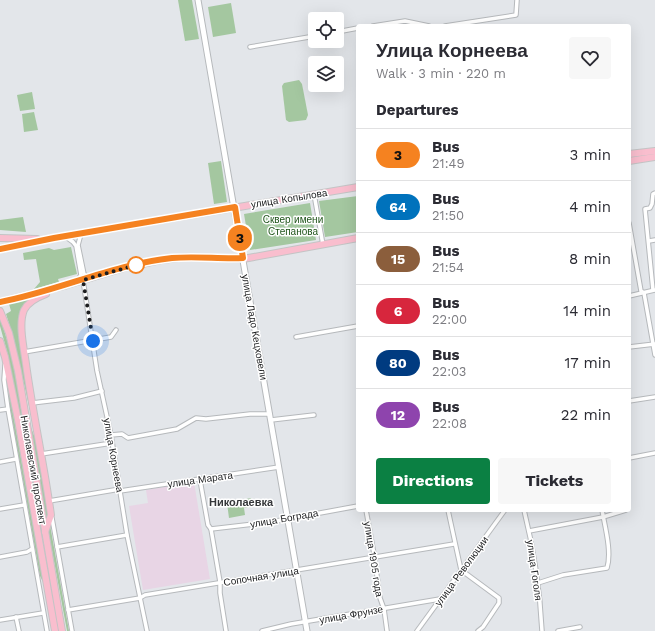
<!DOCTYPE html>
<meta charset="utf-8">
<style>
:root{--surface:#fff;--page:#f7f7f7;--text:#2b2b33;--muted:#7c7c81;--line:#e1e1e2;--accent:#0b8043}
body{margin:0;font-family:"Work Sans",sans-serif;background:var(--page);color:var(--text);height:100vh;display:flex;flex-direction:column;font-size:15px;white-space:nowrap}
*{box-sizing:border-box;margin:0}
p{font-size:13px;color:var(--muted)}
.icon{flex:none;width:22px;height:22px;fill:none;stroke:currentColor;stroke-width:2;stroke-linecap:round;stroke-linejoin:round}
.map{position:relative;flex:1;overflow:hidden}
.panel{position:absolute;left:356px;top:24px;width:275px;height:488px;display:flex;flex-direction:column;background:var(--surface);border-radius:4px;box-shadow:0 4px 16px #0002}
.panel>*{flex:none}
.badge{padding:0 8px;border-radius:13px;font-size:14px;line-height:26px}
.controls{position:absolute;left:308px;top:12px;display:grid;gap:8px}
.controls a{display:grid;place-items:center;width:36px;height:36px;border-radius:4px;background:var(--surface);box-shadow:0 4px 16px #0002;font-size:20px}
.you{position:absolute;width:20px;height:20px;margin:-10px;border:3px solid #fff;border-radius:50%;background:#1a73e8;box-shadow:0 0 0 6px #1a73e833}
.map>.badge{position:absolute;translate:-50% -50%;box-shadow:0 0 0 2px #fff}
h2{padding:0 20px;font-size:15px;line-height:36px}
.round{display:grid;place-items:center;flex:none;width:42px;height:42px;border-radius:4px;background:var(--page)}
.overview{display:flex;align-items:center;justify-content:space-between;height:68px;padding:0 20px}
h1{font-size:19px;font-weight:700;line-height:30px}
.button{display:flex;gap:8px;margin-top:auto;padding:8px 20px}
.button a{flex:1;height:46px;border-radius:4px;background:var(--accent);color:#fff;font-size:16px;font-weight:700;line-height:46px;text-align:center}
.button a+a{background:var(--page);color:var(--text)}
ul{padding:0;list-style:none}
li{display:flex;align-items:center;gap:12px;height:52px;padding:0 20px;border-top:1px solid var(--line)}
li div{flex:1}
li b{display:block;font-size:15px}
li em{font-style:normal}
li .badge{min-width:44px;font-weight:700;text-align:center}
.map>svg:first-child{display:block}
</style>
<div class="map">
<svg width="655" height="631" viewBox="0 0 655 631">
<rect width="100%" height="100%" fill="#e3e6ea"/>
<path fill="#e8d5e5" d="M194,482L210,579L143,590L129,506L148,503L146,490Z"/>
<g fill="#a4c7a0">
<path d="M178,0H192L199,39L185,41Z"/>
<path d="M231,3L236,33L213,37L208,7Z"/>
<path d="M299,80L302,84L308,115L306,120L289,122L286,120L282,86L284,83Z"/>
<path d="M32,92L35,109L20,111L17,95Z"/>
<path d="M34,112L38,130L24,132L22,114Z"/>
<path d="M221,161L227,202L214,204L208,163Z"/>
<path d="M358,196V232L325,237L319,201Z"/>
<path d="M310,203L316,240L250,250L244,214Z"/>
<path d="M23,217L26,232L0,230V220Z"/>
<path d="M71,247L77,274L58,279L59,282L34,289L40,282L36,259L24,260L23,253L49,248L54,250Z"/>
<path d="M29,299L20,312L19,330L31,415L14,339L6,314L11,311L9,304Z"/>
<path d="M0,319C12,350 17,383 22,416L20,417L8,355L0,326Z"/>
<path d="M8,390L11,402L43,582L40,576L10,407Z"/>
<path d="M28,420L35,438L48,513L47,519L45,524Z"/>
<path d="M251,498L253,506L244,508L245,515L229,518L227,503Z"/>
<path d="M50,525L69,631H67L48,529Z"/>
</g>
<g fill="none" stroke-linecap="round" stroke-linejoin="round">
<defs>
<g id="street">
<path d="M373,26L405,21L429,26"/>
<path d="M445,26L516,15L517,0"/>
<path d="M337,32L358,28"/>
<path d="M250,47L315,36"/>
<path d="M314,194L323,245"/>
<path d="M629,223L641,291L644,293L655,355"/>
<path d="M81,234L78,245L84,274L89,278"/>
<path d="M66,237L73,242L76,246L81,275L77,281"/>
<path d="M649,241L655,240"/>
<path d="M83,280L97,371L111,435L127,535L147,631"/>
<path d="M653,290L645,209L650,208L652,204L653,194L655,193"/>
<path d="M629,296L655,290"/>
<path d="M296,337L358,326"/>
<path d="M629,347L655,344"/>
<path d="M24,352L111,337L116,330"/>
<path d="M5,365L4,380L8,409L47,631"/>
<path d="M629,401L655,397"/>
<path d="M32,403L74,398L102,391"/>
<path d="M0,410L8,409"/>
<path d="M271,420L314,415"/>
<path d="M111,435L122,434L128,438L177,429L196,418L206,419L250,414H270"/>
<path d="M41,454L112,443"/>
<path d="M629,458L655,453"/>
<path d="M0,462L16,459"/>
<path d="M200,480L208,525L211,529L220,582V593L226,631"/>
<path d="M49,501L120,489V491L279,467"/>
<path d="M0,509L24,505"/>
<path d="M366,510L374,554L380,598L384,609L387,631"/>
<path d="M448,510L461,570L499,598V603L483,627L478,631"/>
<path d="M524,510C534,550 540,590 542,631"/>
<path d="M52,518L72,631"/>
<path d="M211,529L271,522L358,506"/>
<path d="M529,531L603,517L626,510"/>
<path d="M57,547L127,535"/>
<path d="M0,557L27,552L32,549"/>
<path d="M538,583L563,575L607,568C612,552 605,527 602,510"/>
<path d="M68,610L140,598L145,595L454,544"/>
<path d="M16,617L19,631"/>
<path d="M0,620L43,613"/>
<path d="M262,631L291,624L440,599"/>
<path d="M417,631L505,510"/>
<path d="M558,631L580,627"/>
</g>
<path id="secondary" d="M198,0L307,631"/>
<g id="primary">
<path d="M629,154L655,151"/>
<path d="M629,161L655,157"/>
<path d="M0,238L37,239"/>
<path d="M0,249L54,238L358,187"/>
<path d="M0,302L67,285L127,267L161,260L187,257L243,259L358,238"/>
<path d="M0,311L9,333L18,371L62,631"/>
<path d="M0,341L5,357L18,420L55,631"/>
<path d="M45,532L51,515C44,464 33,415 26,364C24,349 18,324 24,310C28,302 38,297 46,294"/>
</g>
</defs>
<use href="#street" stroke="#b6b9bc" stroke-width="5.5"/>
<use href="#secondary" stroke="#b6b9bc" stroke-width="7"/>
<use href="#primary" stroke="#c4c4c5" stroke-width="8"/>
<use href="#street" stroke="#fff" stroke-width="3.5"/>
<use href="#secondary" stroke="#fff" stroke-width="5"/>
<use href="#primary" stroke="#f9bece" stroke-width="6"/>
</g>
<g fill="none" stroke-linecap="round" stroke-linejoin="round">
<defs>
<path id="line" d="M0,249L54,238L235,207L243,258C219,259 196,256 172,258C114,264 58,291 0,302"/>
</defs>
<use href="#line" stroke="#fff" stroke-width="9"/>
<use href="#line" stroke="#f58220" stroke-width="6"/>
<path stroke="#1c1d1f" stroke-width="4" stroke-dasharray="0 7.2" d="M93,341L83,280L136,265"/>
</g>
<circle fill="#fff" stroke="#f58220" stroke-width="2" cx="136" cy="265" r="8"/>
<g text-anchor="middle" stroke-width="3" stroke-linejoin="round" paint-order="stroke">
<g font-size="10" fill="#1c1d1f" stroke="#fff">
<text transform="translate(289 198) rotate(-9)" y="4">улица Копылова</text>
<text transform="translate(255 327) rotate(80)" y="4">улица Ладо Кецховели</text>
<text transform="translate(114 455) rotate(80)" y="4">улица Корнеева</text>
<text transform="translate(34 470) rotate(80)" y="4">Николаевский проспект</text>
<text transform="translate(200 479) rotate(-8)" y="4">улица Марата</text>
<text transform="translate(284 518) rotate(-10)" y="4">улица Бограда</text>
<text transform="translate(374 559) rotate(81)" y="4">улица 1905 года</text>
<text transform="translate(535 570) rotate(82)" y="4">улица Гоголя</text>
<text transform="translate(461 571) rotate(-54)" y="4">улица Революции</text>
<text transform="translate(261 576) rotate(-9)" y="4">Сопочная улица</text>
<text transform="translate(351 614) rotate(-10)" y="4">улица Фрунзе</text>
</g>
<g font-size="10" fill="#1f541a" stroke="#fff">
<text x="293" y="223">Сквер имени<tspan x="293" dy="12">Степанова</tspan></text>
</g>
<g font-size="11" font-weight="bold" fill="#35373a" stroke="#fff">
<text x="241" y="506">Николаевка</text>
</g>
</g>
</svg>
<div class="controls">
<a><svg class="icon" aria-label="locate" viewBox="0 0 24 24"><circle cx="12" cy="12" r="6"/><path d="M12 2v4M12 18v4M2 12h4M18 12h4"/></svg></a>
<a><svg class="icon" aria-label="layers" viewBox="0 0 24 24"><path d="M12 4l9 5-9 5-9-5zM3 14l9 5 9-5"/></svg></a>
</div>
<div class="you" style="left:93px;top:341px"></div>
<b class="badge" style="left:240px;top:238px;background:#f58220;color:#111">3</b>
<section class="panel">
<div class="overview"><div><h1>Улица Корнеева</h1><p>Walk · 3 min · 220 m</p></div><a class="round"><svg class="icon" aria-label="heart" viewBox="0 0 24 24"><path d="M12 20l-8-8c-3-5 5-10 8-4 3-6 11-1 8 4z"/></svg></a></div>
<h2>Departures</h2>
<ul>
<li><span class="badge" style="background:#f58220;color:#111">3</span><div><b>Bus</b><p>21:49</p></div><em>3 min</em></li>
<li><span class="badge" style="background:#0072bc;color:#fff">64</span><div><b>Bus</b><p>21:50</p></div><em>4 min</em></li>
<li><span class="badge" style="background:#8b5e3c;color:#fff">15</span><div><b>Bus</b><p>21:54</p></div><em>8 min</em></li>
<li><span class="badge" style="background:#d7263d;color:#fff">6</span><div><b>Bus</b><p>22:00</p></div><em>14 min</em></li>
<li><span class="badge" style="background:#003b80;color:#fff">80</span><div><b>Bus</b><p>22:03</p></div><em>17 min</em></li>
<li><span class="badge" style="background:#8e44ad;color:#fff">12</span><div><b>Bus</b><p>22:08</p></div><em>22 min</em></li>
</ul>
<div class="button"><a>Directions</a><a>Tickets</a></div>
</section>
</div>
